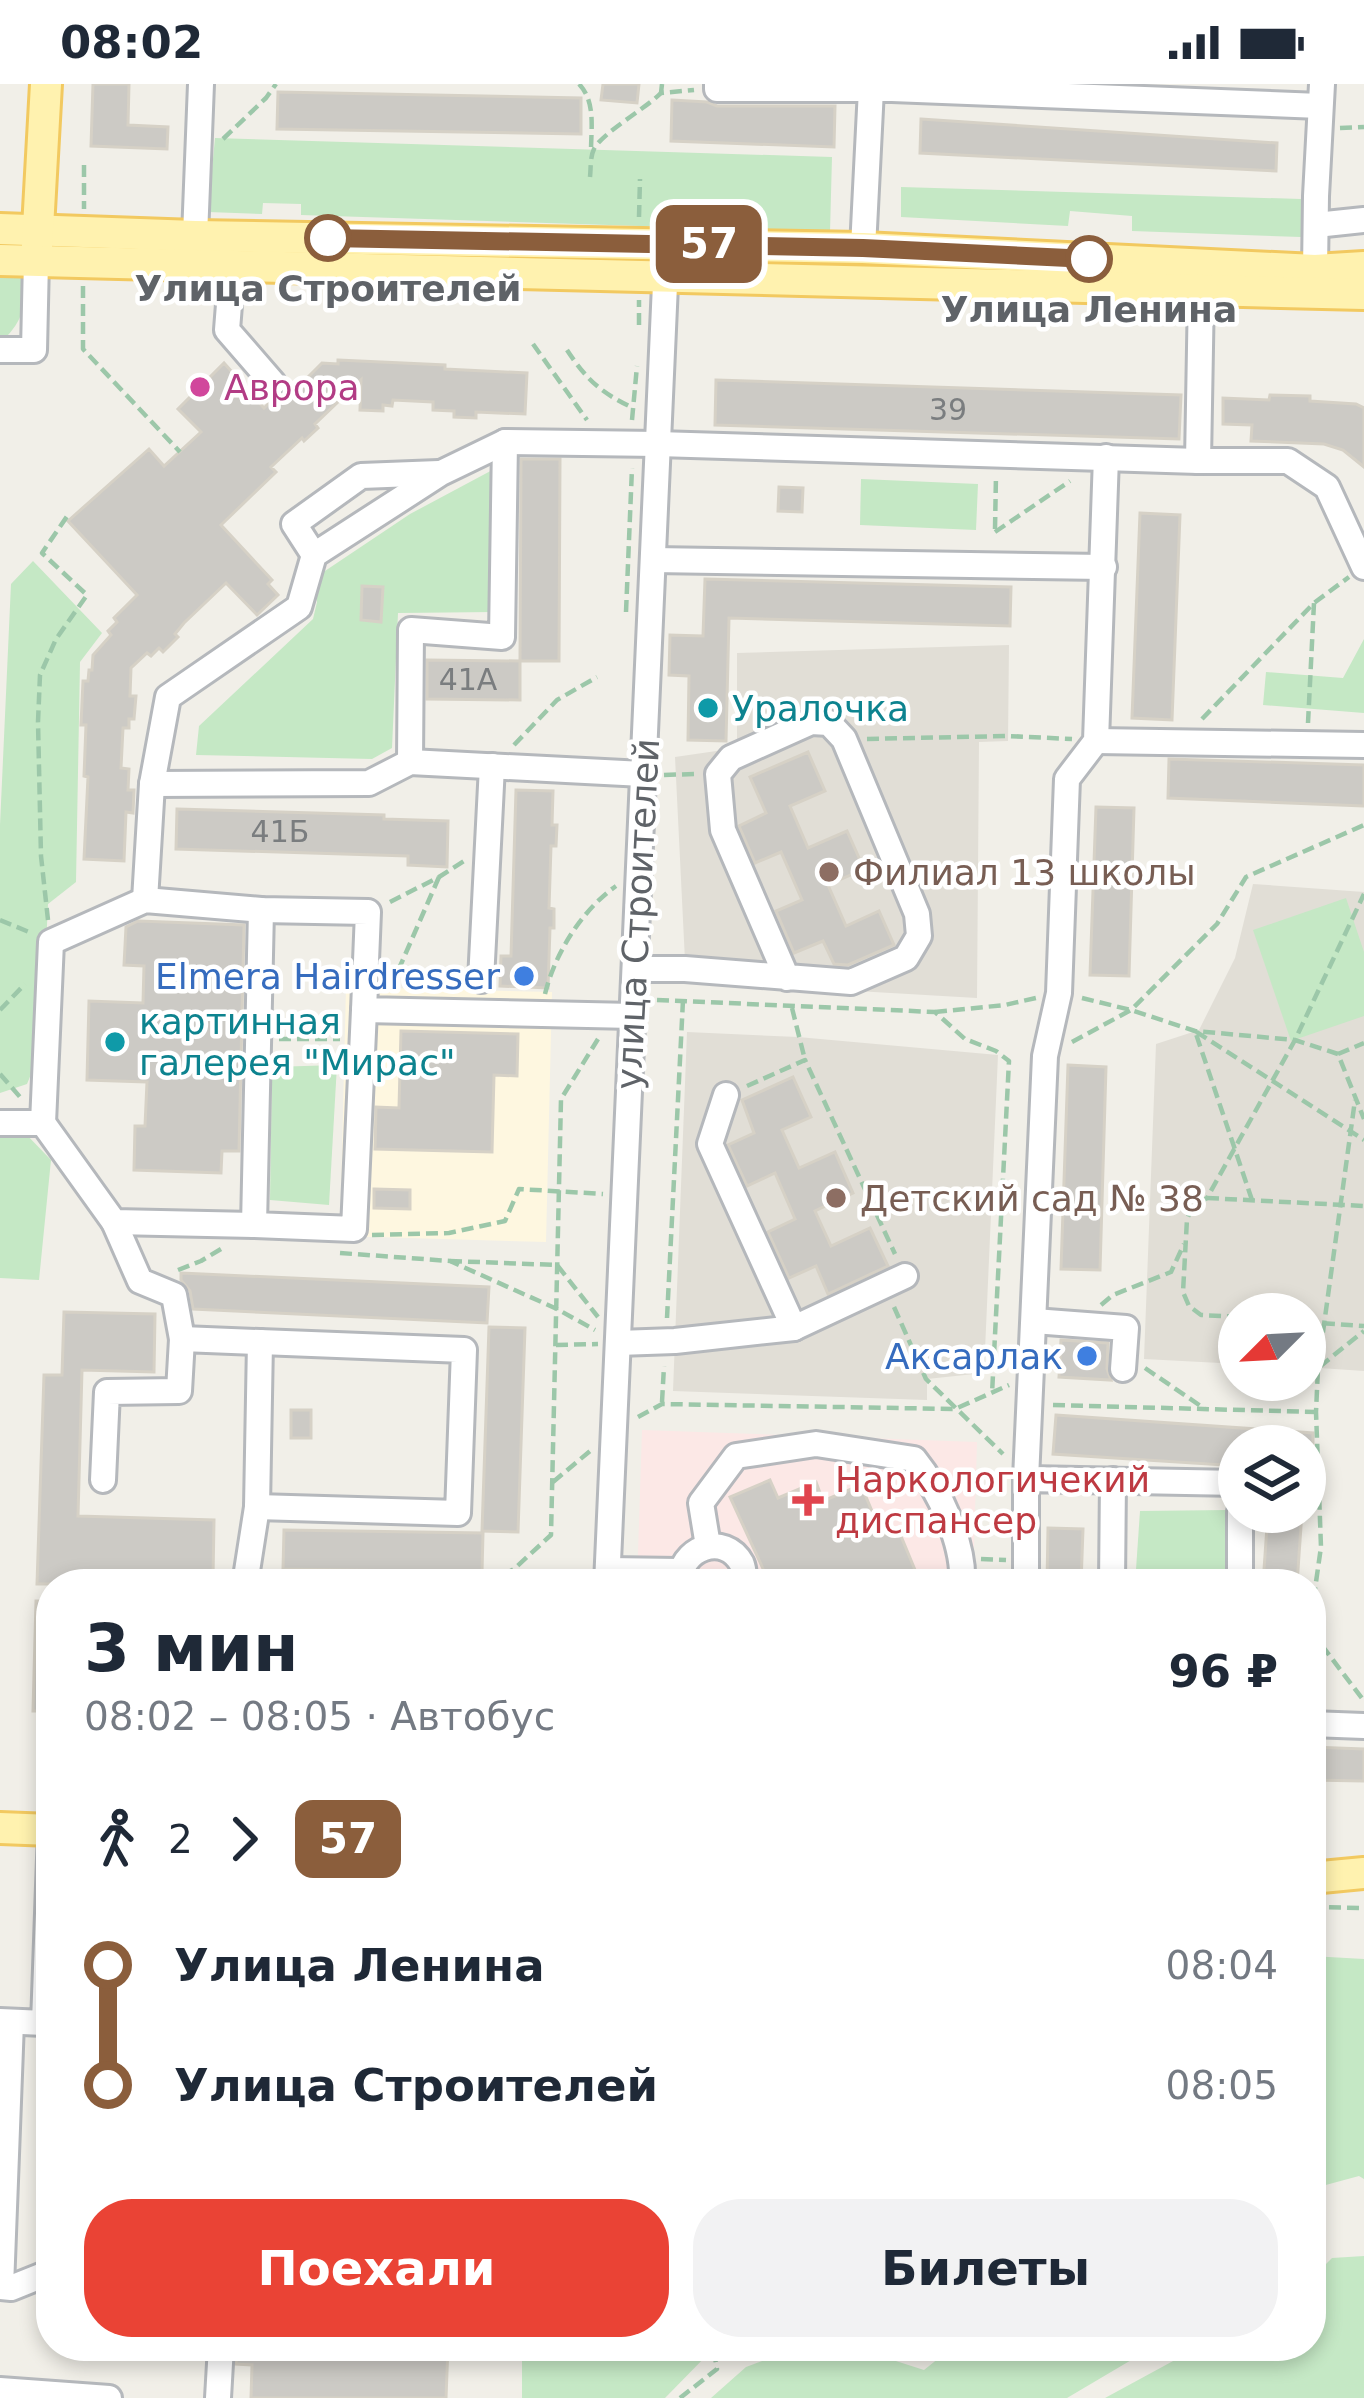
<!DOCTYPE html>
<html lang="ru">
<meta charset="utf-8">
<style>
:root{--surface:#fff;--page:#f2f2f3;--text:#1f2937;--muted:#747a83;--accent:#ea4335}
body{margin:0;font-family:"DejaVu Sans",sans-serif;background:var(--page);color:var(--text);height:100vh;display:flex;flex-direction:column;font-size:45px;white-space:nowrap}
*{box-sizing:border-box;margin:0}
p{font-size:39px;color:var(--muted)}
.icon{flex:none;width:66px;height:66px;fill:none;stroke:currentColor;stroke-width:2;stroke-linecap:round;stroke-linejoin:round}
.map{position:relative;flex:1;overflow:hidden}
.details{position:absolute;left:36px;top:1485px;width:1290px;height:792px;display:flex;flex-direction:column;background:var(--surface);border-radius:48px;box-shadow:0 6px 18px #0003}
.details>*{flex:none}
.badge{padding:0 24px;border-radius:18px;font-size:42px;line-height:78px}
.needle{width:78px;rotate:246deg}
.fabs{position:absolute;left:1218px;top:1209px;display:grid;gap:24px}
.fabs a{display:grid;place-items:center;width:108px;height:108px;border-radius:50%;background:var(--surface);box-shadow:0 6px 18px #0003;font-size:60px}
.map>.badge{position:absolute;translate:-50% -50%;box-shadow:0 0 0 6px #fff}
.legs{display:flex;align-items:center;gap:18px;height:132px;padding:0 48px;font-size:39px}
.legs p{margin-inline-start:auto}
.headline{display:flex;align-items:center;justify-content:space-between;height:204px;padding:0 48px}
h1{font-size:66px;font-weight:800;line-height:90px}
.cta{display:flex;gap:24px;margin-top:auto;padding:24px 48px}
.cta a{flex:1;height:138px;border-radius:48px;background:var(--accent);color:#fff;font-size:48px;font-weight:800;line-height:138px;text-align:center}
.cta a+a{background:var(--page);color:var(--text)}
ul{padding:0 48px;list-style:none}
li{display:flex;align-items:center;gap:42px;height:120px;font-size:45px}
li i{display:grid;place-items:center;width:18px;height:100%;margin:0 15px;background:currentColor}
li i::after{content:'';width:30px;height:30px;margin:-15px;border:9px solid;border-radius:50%;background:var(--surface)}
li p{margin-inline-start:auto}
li:first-child i{background:linear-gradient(#0000 50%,currentColor 0)}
li:last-child i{background:linear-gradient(currentColor 50%,#0000 0)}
.status{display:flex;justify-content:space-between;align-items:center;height:84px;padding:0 60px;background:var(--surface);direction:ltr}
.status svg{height:33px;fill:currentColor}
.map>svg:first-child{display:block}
</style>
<div class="status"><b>08:02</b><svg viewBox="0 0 49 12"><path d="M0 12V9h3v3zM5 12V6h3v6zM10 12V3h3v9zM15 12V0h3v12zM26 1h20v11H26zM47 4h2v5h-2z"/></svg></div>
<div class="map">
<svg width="1364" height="2314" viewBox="0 0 1364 2314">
<rect width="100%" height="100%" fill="#f1efe8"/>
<path fill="#fef7e0" d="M346,903L552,908L546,1158L340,1152Z"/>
<g fill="#e1ded6">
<path d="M1009,561L1008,657L979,658L977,914L686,897L675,673L737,664V569Z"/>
<path d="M1253,800L1364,808V1287L1305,1283V1230H1239V1280L1144,1275L1156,960L1199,946L1235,874Z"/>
<path d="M687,948L798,953L998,971L984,1289L927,1295V1316L673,1307Z"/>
</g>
<path fill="#fce8e6" d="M642,1346L977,1358L973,1500H637Z"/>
<g fill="#c5e8c5">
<path d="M215,54L832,73L830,148L301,131V120L263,119L262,130L208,128Z"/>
<path d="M901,103L1301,115V153L1132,147V132L1070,127L1068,142L901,133Z"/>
<path d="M0,187H12L22,193C27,217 24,234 7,252H0Z"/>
<path d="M498,383L495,528L398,529L392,664L372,675L196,671L199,642L313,535L317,518L313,495L410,430Z"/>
<path d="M861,395L978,400L976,446L860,441Z"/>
<path d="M33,477L102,549L80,578L76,798L48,820L41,966L27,1000L0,1009V741L11,500Z"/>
<path d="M1364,555V629L1263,621L1266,588L1343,594Z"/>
<path d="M1346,814L1364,868V932L1291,957L1253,846Z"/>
<path d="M337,981L329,1121L270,1116L272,983Z"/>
<path d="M23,1047L51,1076L39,1196L0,1194V1050Z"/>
<path d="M1228,1426L1227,1500H1135L1140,1427Z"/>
<path d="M1311,1872L1364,1875V2095L1359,2092L1311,2105Z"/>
<path d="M1364,2172V2314H1105L1186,2270L1194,2262H1311V2195L1332,2174Z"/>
<path d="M522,2262H707L710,2268L665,2314H522Z"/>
<path d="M803,2262H849L924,2286L954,2262H1155L1067,2314H711L746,2283Z"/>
</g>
<g fill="#cccac5" stroke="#d6d1c6" stroke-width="3">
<path d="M93,0H129L128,41L168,43L167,65L91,62Z"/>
<path d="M603,0H639L637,19L601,16Z"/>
<path d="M278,8L581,14V50L277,45Z"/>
<path d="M672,16L707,18L717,22H835L834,63L671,57Z"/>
<path d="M921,35L1277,59L1276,87L920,69Z"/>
<path d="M338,276L445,281V285L527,289L525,330L476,328V334L454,333V327L433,326V318L393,316L392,322L383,321V327L360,326L361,296L315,340L318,344L304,357L302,354L271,383L276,388L221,441L272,496L268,500L278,511L257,531L226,499L184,539L175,550L178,553L163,568L159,564L151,572L147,569L131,584L130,612H136L134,635H129V644H123L121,684L129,685L128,706H134L133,729L126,728L124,777L84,775L88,693L84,692L86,641H81L83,597H88L89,586H92L93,571L111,551L108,547L117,538L114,534L137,511L68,437L149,365L164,382L201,348L178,325L224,279L264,324L273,315L285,311L290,298L293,302L302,294L305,296L322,279L338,280Z"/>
<path d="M716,296L1181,311L1179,355L715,341Z"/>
<path d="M1270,311L1310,312V317L1356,320L1364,324V383L1343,366L1324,360L1251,357L1252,341L1223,340V314L1269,316Z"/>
<path d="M521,375H560L559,577H520Z"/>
<path d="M779,403L803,404L802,428L778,427Z"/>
<path d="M1140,429L1180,431L1172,636L1132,634Z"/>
<path d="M705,495L1011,503L1010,542L729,534L726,657L688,656L689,592L669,591L670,551L703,552Z"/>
<path d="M362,502L383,503L381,538L361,536Z"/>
<path d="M427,576L520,577V616L427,615Z"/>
<path d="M808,668L825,707L790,722L808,764L847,747L864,785L828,801L846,842L879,827L894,861L848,881L834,880L823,857L794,869L776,827L802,816L781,768L755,779L739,742L766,729L750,693Z"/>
<path d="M1169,675L1364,681V722L1168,714Z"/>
<path d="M516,706L553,707L552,741H557L556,762H551L549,824L554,825V844H550L548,904L500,902L501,872H511Z"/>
<path d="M1096,723L1134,724L1129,892L1090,891Z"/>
<path d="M177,725L384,731V735L448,737L447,783L408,781V772L176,765Z"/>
<path d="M138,837L244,841L239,1067H222L221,1089L134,1086L135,1042H145L147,998L87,996L89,917L143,919L144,882L124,881L126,843Z"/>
<path d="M401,947L518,950L517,992L494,991L492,1068L375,1065L376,1023L399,1024Z"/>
<path d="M1068,981L1106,983L1100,1186L1061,1185Z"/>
<path d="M793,993L811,1033L782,1046L799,1084L835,1068L853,1109L815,1127L831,1162L870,1144L888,1182L828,1210L816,1182L789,1194L768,1148L795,1135L775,1089L747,1102L728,1061L754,1049L742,1016Z"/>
<path d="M374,1105L410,1106V1125L374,1124Z"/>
<path d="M181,1189L489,1203L487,1239L193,1225L190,1207L181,1196Z"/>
<path d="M64,1228L155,1230L154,1288L82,1286L78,1432L214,1436L213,1495L77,1490V1500H37L44,1291H62Z"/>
<path d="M489,1243L525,1244L518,1448L482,1447Z"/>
<path d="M1061,1256L1108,1259L1107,1285L1111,1296L1059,1293Z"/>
<rect x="291" y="1326" width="20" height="28"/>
<path d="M1056,1331L1313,1349V1362H1239V1382L1053,1370Z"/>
<path d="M770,1396L778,1414L816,1398L823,1417L861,1401L882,1451L898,1445L915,1486L899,1492L902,1500H770L730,1413Z"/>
<path d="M1268,1428H1302L1297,1500H1263Z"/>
<path d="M1048,1444L1083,1445L1081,1500H1047Z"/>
<path d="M284,1446L483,1449L482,1488L283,1485Z"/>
<path d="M36,1517H51V1627H33Z"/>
<path d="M1311,1663L1364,1665V1697L1311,1696Z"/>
<path d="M237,2262H448L446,2314H251L252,2281L236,2280Z"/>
</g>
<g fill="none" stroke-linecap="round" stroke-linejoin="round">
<defs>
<g id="minor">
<path d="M717,0V5H892L1320,22"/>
<path d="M1316,141L1364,136"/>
<path d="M195,152L201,0"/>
<path d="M863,164L871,5"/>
<path d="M232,182L227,246L273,299"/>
<path d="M1315,186L1316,112L1322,0"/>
<path d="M1201,207L1198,377H1288L1327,403L1364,483"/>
<path d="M0,266H34L36,176"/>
<path d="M314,471L294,440L361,392L439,389"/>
<path d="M653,476L1104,483"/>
<path d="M1096,657L1364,661"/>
<path d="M410,678L411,546L502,553L505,358"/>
<path d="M152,700L369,699L410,678L643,690"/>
<path d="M145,816L152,700L168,613L299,523L314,471L441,389L505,358L658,360L1198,377"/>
<path d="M261,826L254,1141L354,1145L364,926"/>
<path d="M635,885H685L851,898L906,874L919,852L917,830L844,655L829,639L811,638L731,674L718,690L723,746L787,894"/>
<path d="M481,896L492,682"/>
<path d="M726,1011L710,1060L794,1244"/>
<path d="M0,1039H43L51,858L145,816L261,826L368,828L364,926L633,932"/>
<path d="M43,1039L114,1138L254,1141"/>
<path d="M114,1138L140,1197L174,1211L182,1255"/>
<path d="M1034,1237L1126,1244L1123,1285"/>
<path d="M618,1259L675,1257L794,1244L905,1192"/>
<path d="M1026,1395L1045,972L1059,909L1067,695L1096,657L1106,373"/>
<path d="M103,1396L107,1308L179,1307L182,1255L464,1266L458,1429L257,1423"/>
<path d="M708,1462L701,1419L736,1372L816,1360L914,1375C939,1406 965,1460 962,1500"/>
<path d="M608,1486L679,1487"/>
<path d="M245,1500L257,1423L260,1258"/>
<path d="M607,1500L666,178"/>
<path d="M680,1500C678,1464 725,1447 742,1480C743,1481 745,1499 745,1500"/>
<path d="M1026,1500V1395L1239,1399"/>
<path d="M1112,1500L1113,1396"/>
<path d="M1240,1500V1428"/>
<path d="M1311,1640L1364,1642"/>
<path d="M0,1937L44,1939L51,1747"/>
<path d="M0,2203L11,2204L51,2188"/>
<path d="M1,2203L11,1938"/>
<path d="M0,2306L109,2314"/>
<path d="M218,2314L221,2262"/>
</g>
<g id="major">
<path d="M0,145L195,152L863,164L1315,186L1364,183"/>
<path d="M37,162L46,0"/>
<path d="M0,176L1364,210"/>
<path d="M0,1744L51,1746"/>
<path d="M1311,1794L1364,1789"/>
</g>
</defs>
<use href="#minor" stroke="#b5b8bc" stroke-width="30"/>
<use href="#major" stroke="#f2c960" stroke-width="36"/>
<g stroke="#9cc7a9" stroke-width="4.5" stroke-dasharray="12 6" stroke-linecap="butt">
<path d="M579,0C596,18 591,44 591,68"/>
<path d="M662,0L661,9L694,6"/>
<path d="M1340,44L1364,43"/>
<path d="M223,55L266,14L276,0"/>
<path d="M84,81V125"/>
<path d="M590,93C591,84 590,73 594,65C602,49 645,25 661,9"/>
<path d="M639,133L640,95"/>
<path d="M83,202V265L180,368"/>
<path d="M639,241V216"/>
<path d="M533,260L587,336"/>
<path d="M567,266C586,295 600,308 631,323"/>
<path d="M632,336L637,282"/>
<path d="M995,445L996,391"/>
<path d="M995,448L1070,397"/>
<path d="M626,528L632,384"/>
<path d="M1202,635L1314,519L1349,493"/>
<path d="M1308,639L1314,519"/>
<path d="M867,655L1008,652L1072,655"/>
<path d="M514,661L557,616L597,593"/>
<path d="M664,691L695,690"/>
<path d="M390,818L439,793L464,777"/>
<path d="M0,836L29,848"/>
<path d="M48,836L41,772L38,638L40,591L56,555L87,511L42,469L70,428"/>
<path d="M391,903L439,793"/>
<path d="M545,910C555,869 582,826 616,802"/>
<path d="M1082,914L1131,926L1195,947L1295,956L1338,970L1364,1035"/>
<path d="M657,916L935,928L965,955L996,967L1009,977L992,1310"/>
<path d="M792,924L805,976"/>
<path d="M0,926L25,900"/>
<path d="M935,928L1005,921L1036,914"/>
<path d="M279,955H340"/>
<path d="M1072,958L1131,926L1217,840L1246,793L1364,741"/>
<path d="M1338,970L1364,959"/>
<path d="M0,990L20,1013"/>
<path d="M747,1002L805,976L895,1170"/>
<path d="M1207,1114L1364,1122"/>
<path d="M1252,1116L1195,947L1364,1056"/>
<path d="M372,1151L449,1149L505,1137L519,1105L603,1110"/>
<path d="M340,1169L450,1177L557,1225L595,1246"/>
<path d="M450,1177L557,1181L598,1233"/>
<path d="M178,1186L201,1177L226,1162"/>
<path d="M1101,1221L1113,1211L1171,1188L1184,1160"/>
<path d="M894,1223L926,1295L1003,1370"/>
<path d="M1239,1233L1201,1231L1189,1222L1183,1208L1187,1135L1193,1122L1207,1114L1295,956L1364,810"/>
<path d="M667,1234L683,916"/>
<path d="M1305,1238L1364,1242"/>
<path d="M556,1261L598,1260"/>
<path d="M1145,1284L1205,1325"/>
<path d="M1318,1284L1355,1016"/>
<path d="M662,1318L664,1282"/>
<path d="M1053,1321L1316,1328"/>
<path d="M638,1333L662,1320L955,1325L1009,1301"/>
<path d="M553,1398L590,1367"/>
<path d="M981,1475L1006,1476"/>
<path d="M487,1500L514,1485L551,1451L561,1015L598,955"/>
<path d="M1311,1533L1321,1463L1316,1328L1318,1284L1364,1247"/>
<path d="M1311,1547L1364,1617"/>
<path d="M1311,1823L1364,1824"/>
<path d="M680,2314L717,2285L713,2262"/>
</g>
<use href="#minor" stroke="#fff" stroke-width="24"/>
<use href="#major" stroke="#fff2af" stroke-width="30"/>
</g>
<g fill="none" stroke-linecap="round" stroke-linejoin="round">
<defs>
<path id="line-1" d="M328,154L863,164L1089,175"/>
</defs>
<use href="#line-1" stroke="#fff" stroke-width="27"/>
<use href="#line-1" stroke="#8b5e3c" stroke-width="18"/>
</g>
<g fill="#fff" stroke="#8b5e3c" stroke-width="6">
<circle cx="328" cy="154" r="21"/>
<circle cx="1089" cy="175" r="21"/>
</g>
<circle fill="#d1479c" stroke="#fff" stroke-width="4.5" cx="200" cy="303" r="12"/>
<g fill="#0f9aa8" stroke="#fff" stroke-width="4.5">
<circle cx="708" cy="624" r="12"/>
<circle cx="115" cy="958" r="12"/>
</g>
<g fill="#8d6e63" stroke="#fff" stroke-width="4.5">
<circle cx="829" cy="788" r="12"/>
<circle cx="836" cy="1114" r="12"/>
</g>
<g fill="#3f7fe0" stroke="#fff" stroke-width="4.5">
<circle cx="524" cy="892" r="12"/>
<circle cx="1087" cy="1272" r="12"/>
</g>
<path fill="#e0444e" stroke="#fff" stroke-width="4.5" d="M802 1398h12v12h12v12h-12v12h-12v-12h-12v-12h12z"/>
<g text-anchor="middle" stroke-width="9" stroke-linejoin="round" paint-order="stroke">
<g font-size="30" fill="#7a7d7f">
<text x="948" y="336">39</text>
<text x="468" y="606">41А</text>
<text x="280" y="758">41Б</text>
</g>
<g font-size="36" font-weight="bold" fill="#5f6368" stroke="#fff">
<text x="328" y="217">Улица Строителей</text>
<text x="1089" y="238">Улица Ленина</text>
</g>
<g font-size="36" fill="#b23c85" stroke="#fff" text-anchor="start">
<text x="224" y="316">Аврора</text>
</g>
<g font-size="36" fill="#0d838f" stroke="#fff" text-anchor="start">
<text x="732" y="637">Уралочка</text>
<text x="139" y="950">картинная<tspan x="139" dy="41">галерея "Мирас"</tspan></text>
</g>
<g font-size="36" fill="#785e54" stroke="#fff" text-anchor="start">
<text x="853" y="801">Филиал 13 школы</text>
<text x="860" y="1127">Детский сад № 38</text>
</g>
<g font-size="36" fill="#5f6368" stroke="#fff">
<text transform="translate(637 830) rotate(-87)" y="13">улица Строителей</text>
</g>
<g font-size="36" fill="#366cbe" stroke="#fff" text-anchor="end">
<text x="500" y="905">Elmera Hairdresser</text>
<text x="1063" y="1285">Аксарлак</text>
</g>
<g font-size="36" fill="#be3a42" stroke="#fff" text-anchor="start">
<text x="835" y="1408">Наркологичекий<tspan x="835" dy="41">диспансер</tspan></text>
</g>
</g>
</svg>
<div class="fabs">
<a><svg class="needle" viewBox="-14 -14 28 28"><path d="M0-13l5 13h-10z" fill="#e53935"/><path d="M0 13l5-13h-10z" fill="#747a83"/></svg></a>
<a><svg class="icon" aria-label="layers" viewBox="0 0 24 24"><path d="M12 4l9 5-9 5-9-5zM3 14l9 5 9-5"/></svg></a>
</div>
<b class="badge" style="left:709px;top:160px;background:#8b5e3c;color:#fff">57</b>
<section class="details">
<div class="headline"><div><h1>3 мин</h1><p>08:02 – 08:05 · Автобус</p></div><b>96 ₽</b></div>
<div class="legs"><svg class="icon" aria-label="walk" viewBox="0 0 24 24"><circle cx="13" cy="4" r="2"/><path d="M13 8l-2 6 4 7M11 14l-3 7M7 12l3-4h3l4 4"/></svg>2<svg class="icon" aria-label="forward" viewBox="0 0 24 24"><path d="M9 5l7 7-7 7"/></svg><b class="badge" style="background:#8b5e3c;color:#fff">57</b></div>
<ul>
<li><i style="color:#8b5e3c"></i><b>Улица Ленина</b><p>08:04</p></li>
<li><i style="color:#8b5e3c"></i><b>Улица Строителей</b><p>08:05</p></li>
</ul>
<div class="cta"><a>Поехали</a><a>Билеты</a></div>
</section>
</div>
